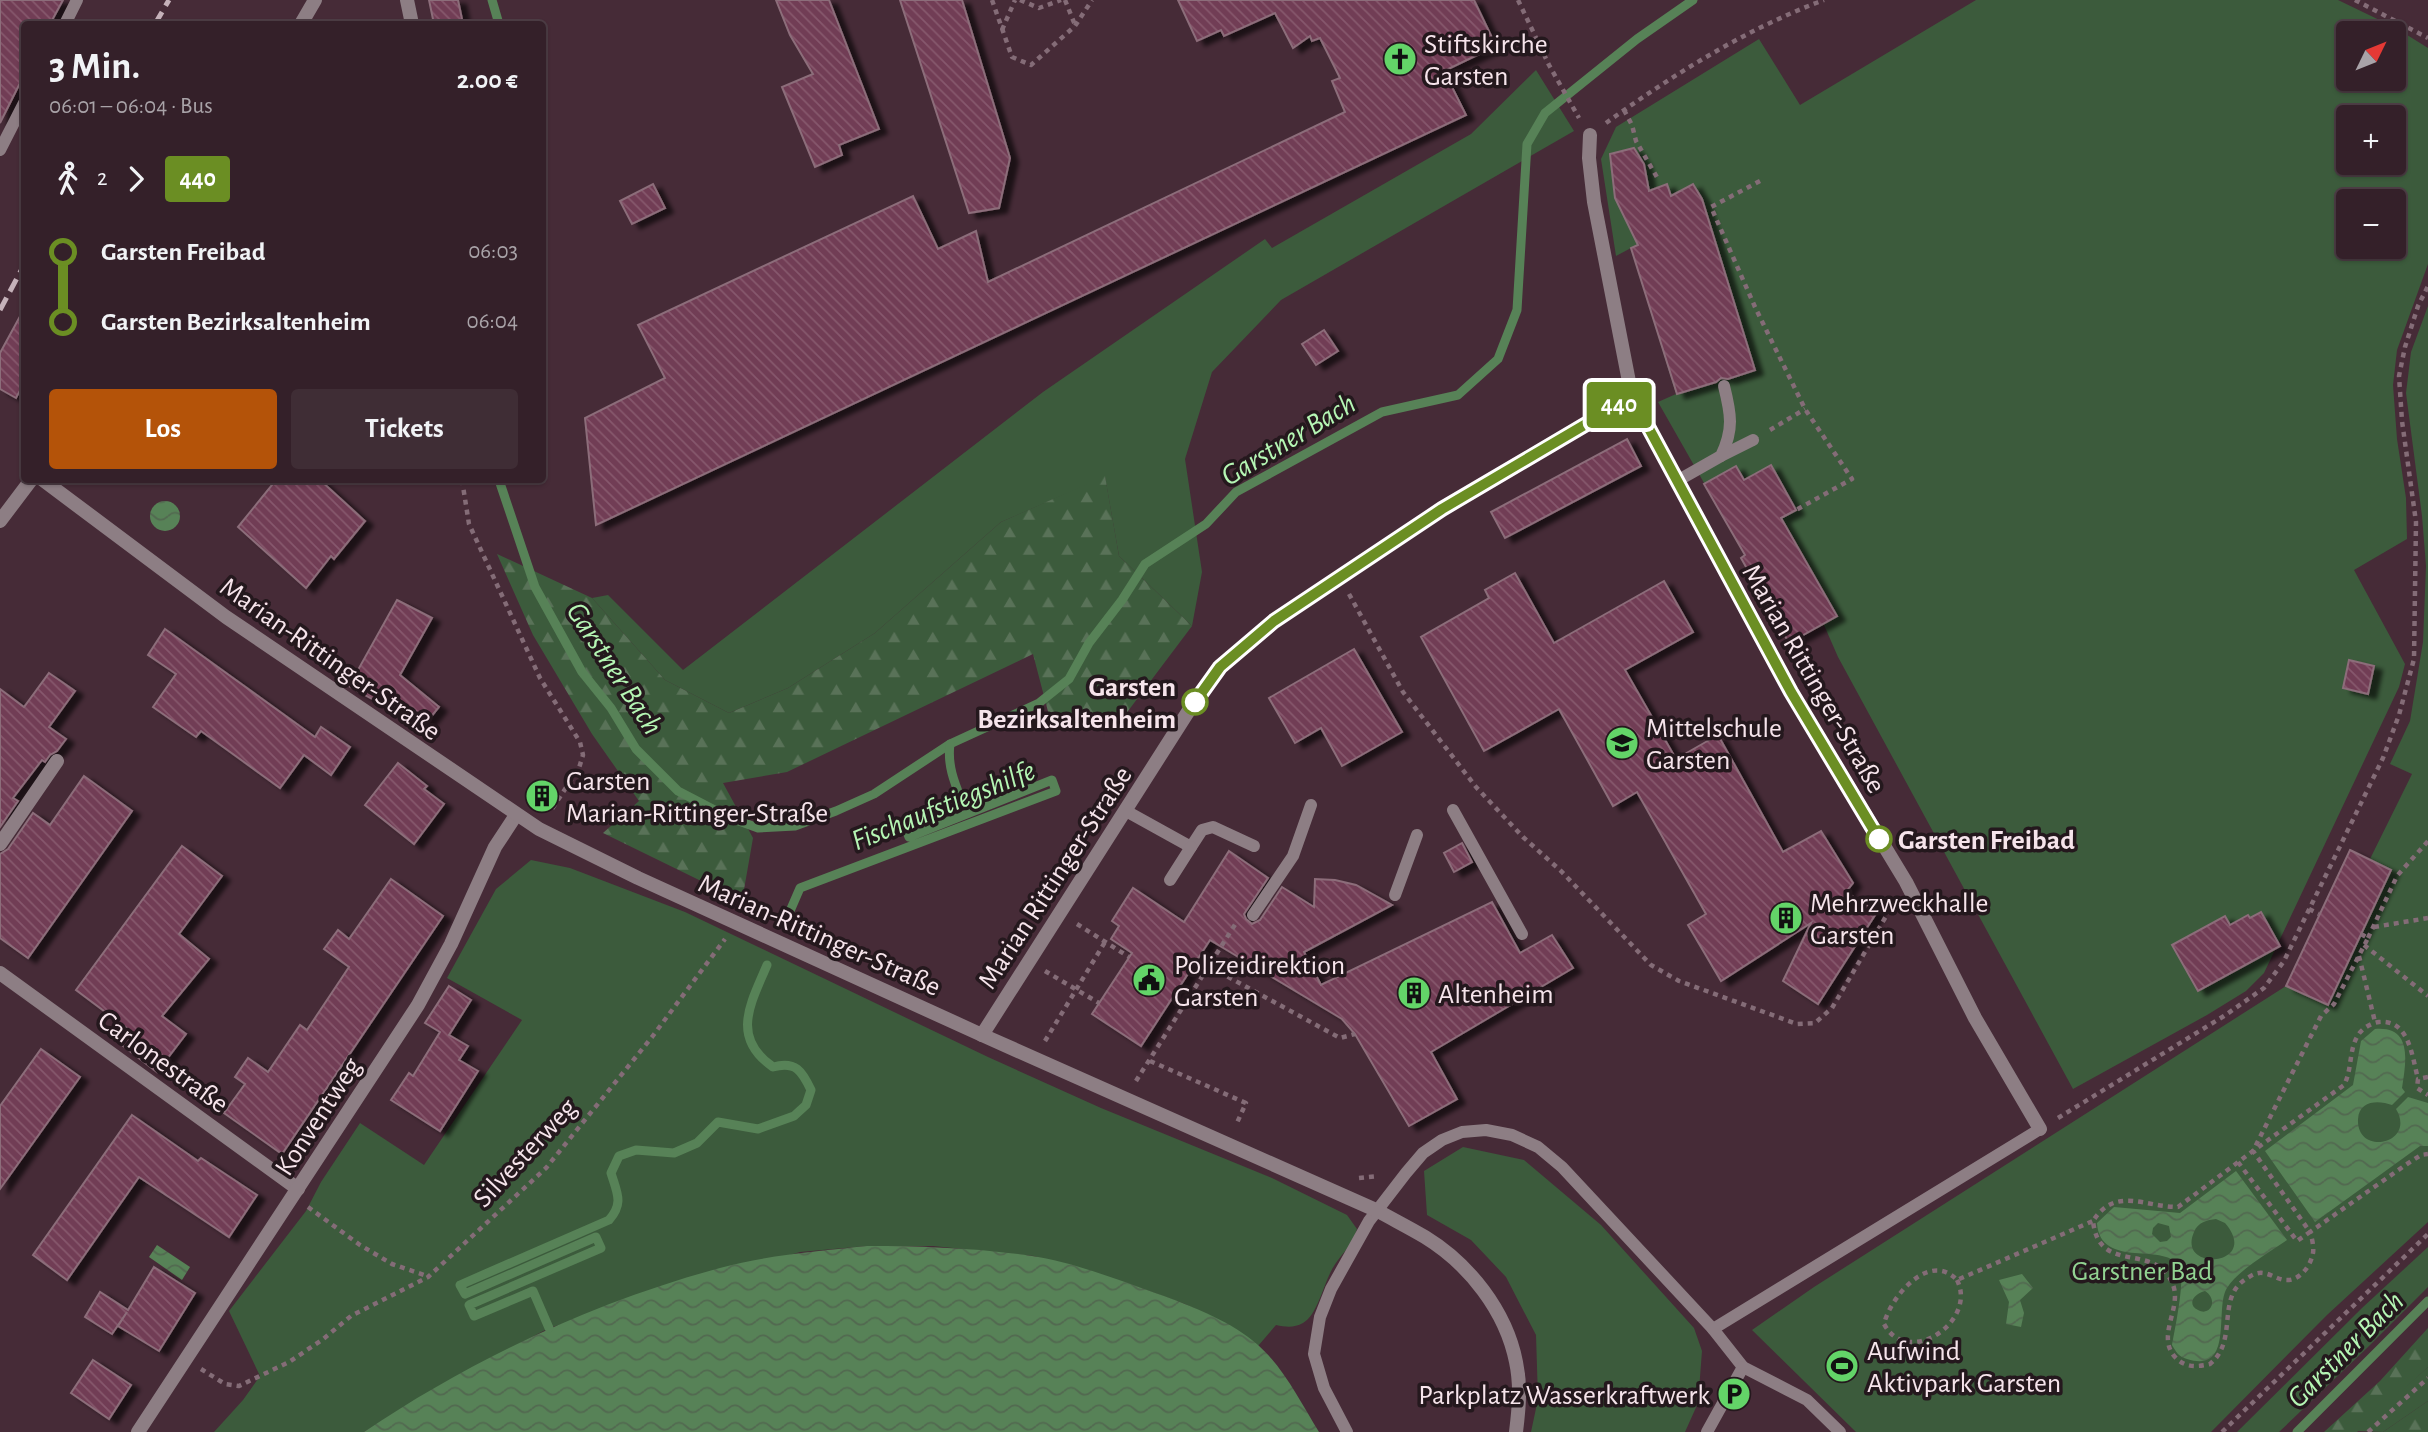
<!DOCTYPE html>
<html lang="de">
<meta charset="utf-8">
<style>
:root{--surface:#342029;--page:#3f2d35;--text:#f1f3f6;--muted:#a9a3a8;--line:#4e3e46;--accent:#b45309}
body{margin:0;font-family:"Alegreya Sans",sans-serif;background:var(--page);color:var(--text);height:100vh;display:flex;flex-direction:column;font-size:26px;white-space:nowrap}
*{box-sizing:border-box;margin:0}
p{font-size:23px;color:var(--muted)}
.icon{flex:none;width:38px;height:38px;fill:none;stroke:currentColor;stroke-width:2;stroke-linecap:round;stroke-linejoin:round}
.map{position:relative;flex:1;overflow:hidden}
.side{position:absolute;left:21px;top:21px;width:525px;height:462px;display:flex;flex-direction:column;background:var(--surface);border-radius:7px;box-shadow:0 2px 5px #0004,0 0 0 2px var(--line)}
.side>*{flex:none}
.badge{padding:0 14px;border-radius:5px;font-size:24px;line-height:46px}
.needle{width:46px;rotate:47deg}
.tools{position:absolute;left:2336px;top:21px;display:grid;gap:14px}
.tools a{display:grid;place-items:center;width:70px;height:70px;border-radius:7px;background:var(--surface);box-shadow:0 2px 5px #0004,0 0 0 2px var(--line);font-size:35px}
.map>.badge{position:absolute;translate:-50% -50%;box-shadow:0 0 0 4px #fff}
.legs{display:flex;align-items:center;gap:10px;height:77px;padding:0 28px;font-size:23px}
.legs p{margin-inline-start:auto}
.head{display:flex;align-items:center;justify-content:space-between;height:119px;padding:0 28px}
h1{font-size:38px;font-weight:600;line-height:52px}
.action{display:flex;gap:14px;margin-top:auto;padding:14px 28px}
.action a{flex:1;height:80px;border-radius:7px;background:var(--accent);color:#fff;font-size:28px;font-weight:600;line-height:80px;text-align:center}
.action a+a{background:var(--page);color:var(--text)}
ul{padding:0 28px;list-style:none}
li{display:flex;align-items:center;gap:24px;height:70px;font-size:26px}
li i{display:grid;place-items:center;width:10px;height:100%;margin:0 9px;background:currentColor}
li i::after{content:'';width:18px;height:18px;margin:-9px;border:5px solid;border-radius:50%;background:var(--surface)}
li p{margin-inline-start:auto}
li:first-child i{background:linear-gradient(#0000 50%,currentColor 0)}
li:last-child i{background:linear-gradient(currentColor 50%,#0000 0)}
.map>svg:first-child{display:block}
</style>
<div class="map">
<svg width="2428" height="1432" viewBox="0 0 2428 1432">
<defs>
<pattern id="forest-firs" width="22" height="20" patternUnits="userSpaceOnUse" patternTransform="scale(1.75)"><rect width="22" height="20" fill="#3c5b3c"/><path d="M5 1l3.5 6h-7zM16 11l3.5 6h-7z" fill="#597258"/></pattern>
<pattern id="water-waves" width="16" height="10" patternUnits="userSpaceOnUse" patternTransform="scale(1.75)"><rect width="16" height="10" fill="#578257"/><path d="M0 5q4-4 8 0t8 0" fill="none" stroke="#526950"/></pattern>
<pattern id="building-back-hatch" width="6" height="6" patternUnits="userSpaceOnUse" patternTransform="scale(1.75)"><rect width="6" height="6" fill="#713c54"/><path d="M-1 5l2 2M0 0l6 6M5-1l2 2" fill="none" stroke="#86586d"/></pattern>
<filter id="shadow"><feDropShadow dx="8" dy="4.5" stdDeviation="2" flood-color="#0009"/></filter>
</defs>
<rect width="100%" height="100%" fill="#462b37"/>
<g fill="#3c5b3c" fill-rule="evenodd">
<path d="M1976,0H2338L2396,28L2428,48V264L2397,350L2393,385L2397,439L2406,498L2407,539L2354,570L2405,664L2399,687L2264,973L2246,991L2207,1015L2073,1089L1838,657L1824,625L1789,643L1741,558L1745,555L1658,402L1676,394L1631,248L1616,256L1601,159L1616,127L1759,39L1800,105ZM2348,33H2394V79H2348ZM2348,117H2394V163H2348ZM2348,201H2394V247H2348Z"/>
<path d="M1536,70L1574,131L1281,300L1212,372L1185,459L1202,572L1192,626L1119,556L1105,477L1001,522L875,633L788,688L729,713L665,680L592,598L608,595L683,670L1043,392L1265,239L1272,248L1471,134Z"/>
<path d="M2428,306V1222L2327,1315L2211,1432H1856L1752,1330L1814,1287L2286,986L2350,850L2370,859L2412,774L2390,764L2410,721L2423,642L2426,566L2422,516L2406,393L2411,352Z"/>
<path d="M531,860L570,868L685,912L988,1057L1101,1108L1272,1178L1347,1215L1357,1229C1350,1250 1344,1250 1334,1266C1324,1281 1318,1315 1303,1323C1294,1328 1286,1327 1276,1325L1258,1346L1234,1328L1185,1304L1138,1287L1034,1256L933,1246H867L800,1252L549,1328L439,1386L364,1432H214L243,1400L260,1376L229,1311L306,1211L321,1182L360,1123L424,1165L522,1020L447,978L496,889Z"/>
<path d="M1463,1147L1524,1160L1601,1225L1694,1328L1702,1351L1698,1403L1685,1432H1531L1538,1399L1536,1335L1506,1277L1471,1240L1427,1215L1424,1171Z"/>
<path d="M2428,1247V1287L2367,1348L2279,1432H2237L2362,1308Z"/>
<path d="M2428,1367V1401L2383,1432L2355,1431Z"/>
</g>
<g fill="url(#forest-firs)">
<path d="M1105,476L1119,556L1192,626L1122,719L1051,723L1033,654L787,772L723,783L753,838L742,901L603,833L639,801L592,734L533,635L497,554L592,598L665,680L729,713L788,688L875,633L1001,522Z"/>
<path d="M2428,1328V1367L2357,1432H2324L2380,1381Z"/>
<path d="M2428,1401V1432H2383Z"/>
</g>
<g fill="url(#water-waves)" fill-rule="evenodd">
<circle cx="165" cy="516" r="15"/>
<path d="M2375,1029C2413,1026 2406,1062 2402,1088L2405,1092L2392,1105C2379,1100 2359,1100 2358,1119C2356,1157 2417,1144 2396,1109L2408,1097L2428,1103V1146H2420L2315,1222L2265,1151L2353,1085L2361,1041Z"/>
<path d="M2236,1171L2287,1240C2270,1252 2237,1271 2227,1288C2214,1308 2235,1374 2187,1359C2179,1357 2176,1352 2172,1345C2175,1329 2185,1280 2180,1268C2168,1240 2100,1271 2097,1223L2114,1207L2180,1213ZM2216,1219L2225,1223C2262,1266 2176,1273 2194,1232C2198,1222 2207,1220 2216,1219ZM2158,1223L2169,1226L2171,1237L2167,1241L2160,1242L2152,1234L2153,1228ZM2205,1291C2219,1300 2210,1317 2198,1310C2186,1304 2195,1293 2205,1291Z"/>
<path d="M157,1245L190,1267L182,1280L149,1257Z"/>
<path d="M867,1246C922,1246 977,1248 1032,1256C1074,1262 1124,1282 1164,1296C1196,1308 1232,1322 1258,1345C1284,1368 1301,1403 1319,1432H364C472,1359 594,1302 720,1268C768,1255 818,1251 867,1246Z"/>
<path d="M2022,1274L2033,1288L2020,1300L2024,1313L2021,1327L2006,1324L2009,1302L1999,1280Z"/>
</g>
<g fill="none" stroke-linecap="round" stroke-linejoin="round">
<g stroke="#578257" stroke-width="9">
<path d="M492,0L499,24"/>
<path d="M499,480L535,587L582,672L611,708L636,749L678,791L728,817L758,828L795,826L836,811L874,794L950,744L1039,703L1069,679L1089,643L1122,600L1145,564L1206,524L1236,492L1382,412L1458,395L1498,359L1517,310L1527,144L1545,113L1637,39L1693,0"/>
<path d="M787,918L800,888L1056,791L1052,780L909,837L905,827L963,804C955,784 947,766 950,744"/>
<path d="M549,1328L533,1291L474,1316L469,1305L601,1248L596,1237L465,1294L460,1285L609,1220C624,1203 617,1193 611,1173L619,1156L636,1150L674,1153L697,1143L718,1122L758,1129L794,1116L806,1105L811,1090C802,1071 796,1061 773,1067C730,1037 751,1003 767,965"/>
<path d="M2297,1432L2428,1301"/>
</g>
</g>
<g fill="url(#building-back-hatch)" stroke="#8c6d7a" stroke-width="2" filter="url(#shadow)">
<path d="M0,0H63L50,24H24V75L0,123Z"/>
<path d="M429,0H458L463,24H434Z"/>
<path d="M776,0H829L879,129L839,145L842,155L815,167L782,87L813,74L790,35Z"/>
<path d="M900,0H962L1010,158L999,208L969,213Z"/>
<path d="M1178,0H1474L1496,46L1444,71L1466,115L596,525L585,418L665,378L638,325L913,196L938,249L976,231L988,282L1345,112L1332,81L1340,78L1320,38L1312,41L1310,36L1293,48L1275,13L1224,36L1221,30L1197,41Z"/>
<path d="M1634,148L1644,164L1649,191L1667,184L1671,196L1693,184L1702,199L1755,370L1728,379L1721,378L1716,382L1677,394L1631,248L1638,245L1615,198L1610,154Z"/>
<path d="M653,184L665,208L632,224L620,201Z"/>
<path d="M24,309V383L16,398L0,389V353Z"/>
<path d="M1324,330L1338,351L1316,365L1302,344Z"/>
<path d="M1627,439L1641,466L1505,538L1491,512Z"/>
<path d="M1771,465L1796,510L1781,518L1837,616L1789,643L1741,558L1745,555L1704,484L1736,466L1744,480Z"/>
<path d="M276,480H320L365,521L334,559L331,556L306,588L238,527Z"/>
<path d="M1515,573L1554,643L1664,581L1693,632L1625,670L1676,759L1718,735L1783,852L1821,831L1853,883L1846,892L1877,912L1818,1004L1783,981L1811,923L1721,981L1688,925L1706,914L1637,792L1613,806L1559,709L1484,751L1421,637L1489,598L1485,590Z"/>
<path d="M397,600L432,618L400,675L439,707L422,728L386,700L383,705L349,686Z"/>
<path d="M165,629L315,737L321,727L350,747L331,775L304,755L280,788L201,731L196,737L153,707L176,674L148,655Z"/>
<path d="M1354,649L1402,732L1342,766L1321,728L1295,743L1269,698Z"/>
<path d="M2349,660L2374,666L2368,694L2343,688Z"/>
<path d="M49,673L75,691L49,727L66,739L57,751L50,755L45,762L42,760L13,798L18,801L0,827V689L24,707Z"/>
<path d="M398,763L427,786L424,789L444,804L414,844L365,805Z"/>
<path d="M84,776L132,811L28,958L0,938V854L8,849L33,813L50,825Z"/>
<path d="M1462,843L1472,862L1454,872L1444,853Z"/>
<path d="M182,846L222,876L179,934L209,959L162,1016L186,1034L157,1072L122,1045L132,1032L76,990Z"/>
<path d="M2350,850L2391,870L2328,1005L2286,986Z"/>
<path d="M1229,851L1268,878L1244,914L1246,919L1252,924L1260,920L1282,887L1314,907L1315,879L1335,880L1356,885L1392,905L1304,952L1321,985L1492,902L1520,953L1552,935L1573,968L1431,1052L1457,1099L1409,1126L1355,1034L1342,1019L1210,940L1141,1046L1092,1014L1132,953L1111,939L1119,926L1112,921L1133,888L1184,922Z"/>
<path d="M391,879L443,916L282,1154L224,1113L245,1084L235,1077L248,1058L268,1072L300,1025L307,1030L349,967L324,949L338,930L349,939Z"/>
<path d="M2261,912L2280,946L2198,991L2172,945L2225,916L2230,925L2248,915L2250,918Z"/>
<path d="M449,986L471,1000L449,1035L468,1046L459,1060L478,1071L440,1131L391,1100L409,1073L413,1076L440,1032L425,1023Z"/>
<path d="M41,1049L80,1077L0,1189V1106Z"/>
<path d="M132,1115L198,1161L201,1158L257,1195L229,1237L139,1177L67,1280L33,1255Z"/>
<path d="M154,1267L195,1293L159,1351L118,1326L127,1312L112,1334L85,1317L100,1292L128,1310Z"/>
<path d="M93,1360L131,1385L109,1419L71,1393Z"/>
</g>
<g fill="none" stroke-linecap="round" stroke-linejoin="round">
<g stroke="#846c77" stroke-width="4.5" stroke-dasharray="5 5" stroke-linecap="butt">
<path d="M992,0L1012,57L1031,65L1075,26L1092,0"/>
<path d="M1020,0L1039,8L1061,0"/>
<path d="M1065,0L1075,25"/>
<path d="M1518,0L1549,65L1579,118"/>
<path d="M2355,0L2428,38"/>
<path d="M1002,30L1015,0"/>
<path d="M1624,110L1632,125L1636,141L1658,179"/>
<path d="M1606,123C1674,74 1746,29 1824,0"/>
<path d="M1760,181L1711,207L1755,307L1805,409L1852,479L1796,510"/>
<path d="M1770,430L1805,409"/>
<path d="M462,480L469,524L540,678L580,742L583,755L579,768L550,812"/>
<path d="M1349,594L1403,692L1476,787L1523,837L1561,871L1651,965L1679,981L1797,1024L1815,1023L1832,1008L1895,901"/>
<path d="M2309,909L2319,914"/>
<path d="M1077,924L1129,957"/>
<path d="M2374,927L2428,918"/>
<path d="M2361,934L2368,938L2334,1004L2321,1016L2253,1151L2178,1207C2145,1207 2115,1186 2093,1221C2099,1277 2156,1240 2173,1285C2182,1308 2156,1336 2175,1357C2185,1368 2197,1367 2210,1364C2238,1341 2217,1301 2243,1281C2249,1277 2255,1272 2263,1273C2272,1274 2279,1281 2289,1280C2301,1279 2311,1265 2313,1253C2314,1247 2312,1238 2310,1232L2407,1164L2421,1155L2428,1154"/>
<path d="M2368,938L2397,876L2428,841"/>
<path d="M2364,945L2428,996"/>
<path d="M2359,956L2375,1022"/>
<path d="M1210,967L1340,1038L1355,1034"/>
<path d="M1045,971L1099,1003"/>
<path d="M1045,1041L1105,942"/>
<path d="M1150,1061L1246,1103L1236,1125"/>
<path d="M2428,1077L2418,1079L2417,1088L2428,1095"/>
<path d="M1136,1081L1236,923"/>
<path d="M2058,1118L2224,1016L2264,988L2284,961L2383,758L2399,715L2414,659L2416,522L2402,421L2399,376L2405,347L2418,306L2428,286"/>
<path d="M2238,1162L2297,1241L2310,1232L2253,1151L2344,1085C2352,1070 2349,1051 2357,1037C2360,1030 2370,1023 2379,1022C2409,1019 2412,1056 2418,1079"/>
<path d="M1359,1178L1378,1176"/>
<path d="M308,1207L360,1245L392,1264L427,1276"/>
<path d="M1957,1280C1978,1321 1908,1369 1884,1324C1890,1298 1929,1250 1957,1280L2093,1221"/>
<path d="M201,1369L225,1384L239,1386L289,1362L322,1340L351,1316L428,1277L546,1168L652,1037L725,939"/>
<path d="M2222,1432L2428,1234"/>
<path d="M2368,1432L2428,1378"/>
</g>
<g stroke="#8d7e84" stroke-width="12">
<path d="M65,24L77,0"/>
<path d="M0,150L24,103"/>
<path d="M1721,456L1753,440"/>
<path d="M1677,481L1721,456C1734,429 1731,414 1724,386"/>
<path d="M1453,810L1522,934"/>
<path d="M1126,811L1191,847L1202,830L1213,827L1254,846"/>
<path d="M1170,880L1191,847"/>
<path d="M1395,895L1417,835"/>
<path d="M1253,915L1293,856L1311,805"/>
<path d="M1713,1329L2040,1129"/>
<path d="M1347,1432L1324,1388L1314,1354L1320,1317L1331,1289L1369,1221L1406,1173L1423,1153L1442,1140L1462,1132L1486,1130L1512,1135L1538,1147L1562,1167L1713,1329L1743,1367L1807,1400L1840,1432"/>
<path d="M1707,1432L1743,1367"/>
</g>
<g stroke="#8d7e84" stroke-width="14">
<path d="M407,0L412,24"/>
<path d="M1590,135L1589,158L1594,202L1632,397L1791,692L1906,882L1975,1018L2040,1129"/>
<path d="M0,844L57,761"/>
<path d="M0,973L298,1189"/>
<path d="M982,1035L1193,704L1220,667L1274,621L1442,509L1632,397"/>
<path d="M138,1432L418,1005L451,944L495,847L516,815"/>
</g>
<g stroke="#8d7e84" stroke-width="14">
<path d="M301,24L315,0"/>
<path d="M43,480L226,617L539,829L638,878L982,1035L1378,1211C1394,1220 1410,1228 1425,1237C1469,1264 1506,1311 1516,1362C1521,1385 1519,1408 1516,1432"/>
<path d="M0,521L31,480"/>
</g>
<g stroke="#c5b1b9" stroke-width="5" stroke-dasharray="14 7" stroke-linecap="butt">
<path d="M155,24L169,0"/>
<path d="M0,310L24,265"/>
</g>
</g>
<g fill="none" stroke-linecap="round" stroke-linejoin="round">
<defs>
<path id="line-1" d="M1195,702L1220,667L1274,621L1442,509L1632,397L1791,692L1879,839"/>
</defs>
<use href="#line-1" stroke="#fff" stroke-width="16"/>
<use href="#line-1" stroke="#6b8e23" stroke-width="10"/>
</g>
<defs>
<symbol id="church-disc" viewBox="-11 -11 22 22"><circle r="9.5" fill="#63d468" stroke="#24181d"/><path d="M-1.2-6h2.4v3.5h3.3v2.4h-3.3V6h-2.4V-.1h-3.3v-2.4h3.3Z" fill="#111"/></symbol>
<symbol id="school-disc" viewBox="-11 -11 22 22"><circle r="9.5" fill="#63d468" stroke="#24181d"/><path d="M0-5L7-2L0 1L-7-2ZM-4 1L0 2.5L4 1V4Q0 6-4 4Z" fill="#111"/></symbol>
<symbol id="building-disc" viewBox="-11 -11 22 22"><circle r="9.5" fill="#63d468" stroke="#24181d"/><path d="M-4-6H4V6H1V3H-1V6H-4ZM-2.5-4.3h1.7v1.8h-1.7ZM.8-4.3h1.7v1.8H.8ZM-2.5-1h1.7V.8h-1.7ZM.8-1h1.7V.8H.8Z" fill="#111"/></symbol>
<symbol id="civic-disc" viewBox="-11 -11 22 22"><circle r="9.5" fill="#63d468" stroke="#24181d"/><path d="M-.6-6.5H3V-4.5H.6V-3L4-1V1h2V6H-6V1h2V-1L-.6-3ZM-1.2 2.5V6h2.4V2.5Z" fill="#111"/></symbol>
<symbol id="stadium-disc" viewBox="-11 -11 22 22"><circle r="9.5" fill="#63d468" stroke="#24181d"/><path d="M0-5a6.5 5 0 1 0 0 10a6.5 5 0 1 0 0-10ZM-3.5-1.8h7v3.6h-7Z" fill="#111"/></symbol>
<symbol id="parking-disc" viewBox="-11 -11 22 22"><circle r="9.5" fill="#63d468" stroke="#24181d"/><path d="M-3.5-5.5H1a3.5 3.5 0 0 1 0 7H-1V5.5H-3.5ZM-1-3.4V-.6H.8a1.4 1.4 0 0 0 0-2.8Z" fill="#111"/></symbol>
</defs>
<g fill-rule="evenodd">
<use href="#church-disc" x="1381" y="40" width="38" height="38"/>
<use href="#school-disc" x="1603" y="724" width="38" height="38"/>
<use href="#building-disc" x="523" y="777" width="38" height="38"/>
<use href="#building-disc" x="1767" y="899" width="38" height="38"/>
<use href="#civic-disc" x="1130" y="961" width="38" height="38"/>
<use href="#building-disc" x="1395" y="974" width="38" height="38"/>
<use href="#stadium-disc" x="1823" y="1347" width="38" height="38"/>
<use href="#parking-disc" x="1715" y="1375" width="38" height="38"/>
</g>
<g fill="#fff" stroke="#6b8e23" stroke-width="3.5">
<circle cx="1195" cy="702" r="12"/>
<circle cx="1879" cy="839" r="12"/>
</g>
<g text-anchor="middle" stroke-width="7" stroke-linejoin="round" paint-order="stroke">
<g font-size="28" fill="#f6e4eb" stroke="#24181d" text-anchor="start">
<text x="1424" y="53">Stiftskirche<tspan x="1424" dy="32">Garsten</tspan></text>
<text x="1646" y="737">Mittelschule<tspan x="1646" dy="32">Garsten</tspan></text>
<text x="566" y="790">Garsten<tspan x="566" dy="32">Marian-Rittinger-Straße</tspan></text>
<text x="1810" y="912">Mehrzweckhalle<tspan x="1810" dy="32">Garsten</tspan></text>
<text x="1174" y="974">Polizeidirektion<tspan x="1174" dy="32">Garsten</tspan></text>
<text x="1438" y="1003">Altenheim</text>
<text x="1867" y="1360">Aufwind<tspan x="1867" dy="32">Aktivpark Garsten</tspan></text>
<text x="1710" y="1404" text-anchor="end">Parkplatz Wasserkraftwerk</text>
</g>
<g font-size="28" fill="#f6e4eb" stroke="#24181d">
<text transform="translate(331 658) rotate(35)" y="10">Marian-Rittinger-Straße</text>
<text transform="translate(1815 678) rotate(60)" y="10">Marian Rittinger-Straße</text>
<text transform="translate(1054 877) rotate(-57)" y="10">Marian Rittinger-Straße</text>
<text transform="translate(820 934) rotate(24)" y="10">Marian-Rittinger-Straße</text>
<text transform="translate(164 1061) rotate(36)" y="10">Carlonestraße</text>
<text transform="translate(317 1116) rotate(-57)" y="10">Konventweg</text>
<text transform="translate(524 1152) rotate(-47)" y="10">Silvesterweg</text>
</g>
<g font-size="28" font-weight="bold" fill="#f6e4eb" stroke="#24181d" text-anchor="end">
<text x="1176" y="696">Garsten<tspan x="1176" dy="32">Bezirksaltenheim</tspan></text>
<text x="1898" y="849" text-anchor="start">Garsten Freibad</text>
</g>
<g font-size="28" fill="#92d392" stroke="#24181d">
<text x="2142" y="1280">Garstner Bad</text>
</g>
<g font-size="30" font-style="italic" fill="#b5f6b4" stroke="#24181d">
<text transform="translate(1288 439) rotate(-31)" y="10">Garstner Bach</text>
<text transform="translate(615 668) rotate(57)" y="10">Garstner Bach</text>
<text transform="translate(943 805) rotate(-22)" y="10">Fischaufstiegshilfe</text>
<text transform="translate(2345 1349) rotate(-45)" y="10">Garstner Bach</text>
</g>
</g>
</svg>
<div class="tools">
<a><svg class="needle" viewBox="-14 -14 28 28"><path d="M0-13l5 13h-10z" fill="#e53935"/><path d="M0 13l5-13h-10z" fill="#a9a3a8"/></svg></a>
<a>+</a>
<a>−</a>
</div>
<b class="badge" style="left:1619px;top:405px;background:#6b8e23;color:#fff">440</b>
<section class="side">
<div class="head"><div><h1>3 Min.</h1><p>06:01 – 06:04 · Bus</p></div><b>2.00 €</b></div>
<div class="legs"><svg class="icon" aria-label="walk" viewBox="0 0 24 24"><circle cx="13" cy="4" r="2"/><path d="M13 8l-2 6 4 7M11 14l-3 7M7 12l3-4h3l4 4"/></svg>2<svg class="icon" aria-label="forward" viewBox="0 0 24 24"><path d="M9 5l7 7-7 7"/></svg><b class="badge" style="background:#6b8e23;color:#fff">440</b></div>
<ul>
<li><i style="color:#6b8e23"></i><b>Garsten Freibad</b><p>06:03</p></li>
<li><i style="color:#6b8e23"></i><b>Garsten Bezirksaltenheim</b><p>06:04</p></li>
</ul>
<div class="action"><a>Los</a><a>Tickets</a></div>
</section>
</div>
